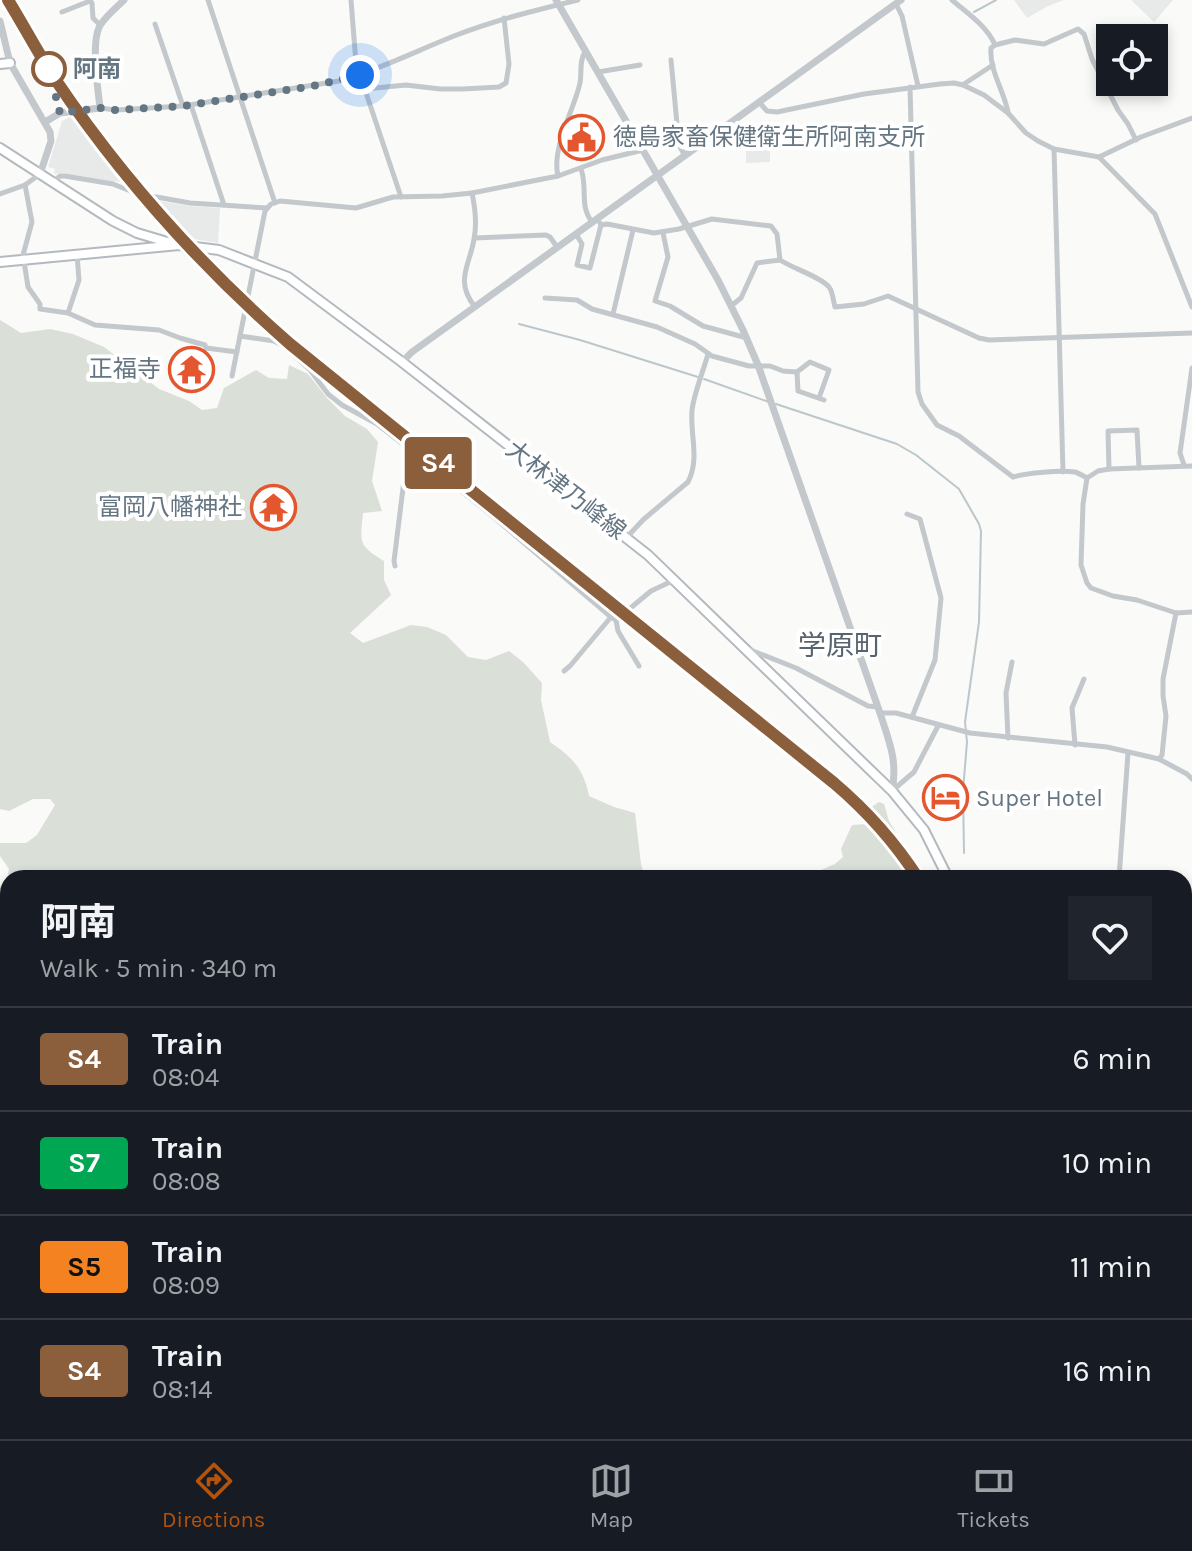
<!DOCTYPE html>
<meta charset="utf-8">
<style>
:root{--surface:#171b24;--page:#20242c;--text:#f1f3f6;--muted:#9ea1a6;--line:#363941;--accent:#b45309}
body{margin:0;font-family:Karla,"Noto Sans JP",sans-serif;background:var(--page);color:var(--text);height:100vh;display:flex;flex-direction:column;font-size:30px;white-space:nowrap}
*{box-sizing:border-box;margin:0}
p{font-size:26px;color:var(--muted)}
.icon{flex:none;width:44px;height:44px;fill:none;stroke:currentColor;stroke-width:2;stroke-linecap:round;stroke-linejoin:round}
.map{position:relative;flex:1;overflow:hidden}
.sheet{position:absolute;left:0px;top:870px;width:1192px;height:570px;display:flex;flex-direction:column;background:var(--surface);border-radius:24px 24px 0 0;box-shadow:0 4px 12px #0003}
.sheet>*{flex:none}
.badge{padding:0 16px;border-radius:6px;font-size:28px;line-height:52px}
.controls{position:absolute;left:1096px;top:24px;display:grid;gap:16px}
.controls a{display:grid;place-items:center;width:72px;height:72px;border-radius:0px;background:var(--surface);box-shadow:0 4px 12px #0003;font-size:40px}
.you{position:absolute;width:40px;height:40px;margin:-20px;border:6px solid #fff;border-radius:50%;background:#1a73e8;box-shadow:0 0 0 12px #1a73e833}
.map>.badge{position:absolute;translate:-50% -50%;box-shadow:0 0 0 4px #fff}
.round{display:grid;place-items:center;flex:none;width:84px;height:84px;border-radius:0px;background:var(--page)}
.summary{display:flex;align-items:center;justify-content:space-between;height:136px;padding:0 40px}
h1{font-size:38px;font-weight:700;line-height:60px}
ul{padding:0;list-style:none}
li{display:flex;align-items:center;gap:24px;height:104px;padding:0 40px;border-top:2px solid var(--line)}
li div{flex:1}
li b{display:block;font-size:30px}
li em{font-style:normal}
li .badge{min-width:88px;font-weight:700;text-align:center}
.dock{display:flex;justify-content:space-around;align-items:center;height:112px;border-top:2px solid var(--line);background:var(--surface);font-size:22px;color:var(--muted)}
.dock a{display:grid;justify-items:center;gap:4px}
.dock .current{color:var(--accent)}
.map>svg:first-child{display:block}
</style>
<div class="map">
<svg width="1192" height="1439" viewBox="0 0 1192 1439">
<rect width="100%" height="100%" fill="#fafaf8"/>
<g fill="#e8e9e9">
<path d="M1014,0H1064L1048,6L1027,18Z"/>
<path d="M1131,0H1173L1154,22Z"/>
<path d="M76,114L128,184L115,181L114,182L63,173L54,174L55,169L48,167L62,121Z"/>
<path d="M770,120V162L746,163V130Z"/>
<path d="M153,200L190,206L220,208L218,243L187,238Z"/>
<rect x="724" y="1432" width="211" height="7"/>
</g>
<g fill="#dadfd7">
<path d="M0,320L21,333L50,329L73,334L104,347L159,389L189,401L202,410L217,408L224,388L256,370L269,378L287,379L289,365L308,374L327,398L345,416L367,429L378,442L372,481L382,511L363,513C360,543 358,545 384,561V580L391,595L350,633L363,643L411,625L427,627L446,635L468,657L486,660L509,651L523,662L542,683L541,700L550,742C572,757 584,769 589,796L614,807L635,813L641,864L645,878H8V904L0,906V886L6,884L9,869L0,856V843H26L37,835L55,805L50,799H33L9,811L0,809Z"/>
<path d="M879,802L884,804L889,821L896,833L893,834L870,808Z"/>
<path d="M868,824L889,842L912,878H802L835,864L843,857L841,849L852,825Z"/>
<path d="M8,1049V1432H458L461,1439H0V1055Z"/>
<path d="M520,1432H653L652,1439H526Z"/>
</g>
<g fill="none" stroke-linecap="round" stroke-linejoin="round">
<g stroke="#bbc7cb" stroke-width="2">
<path d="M974,12L996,0"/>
<path d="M519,324L580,340L698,377"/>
<path d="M704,379L769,402"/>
<path d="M776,404L897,444L916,455L959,489L979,524L981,531L979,622L965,722L967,742L963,791L964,853"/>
<path d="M1184,1025L1192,1026"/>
</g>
<defs>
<g id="secondary">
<path d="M0,64L10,63"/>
<path d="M0,148L113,221L137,233L174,244"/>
<path d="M0,262L179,245L219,250L288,277L402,362L648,555L892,791L924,830L948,878"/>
<path d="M1176,1432L1178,1439"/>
</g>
</defs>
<use href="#secondary" stroke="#b3babf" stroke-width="12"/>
<g stroke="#c3c8cc" stroke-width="5">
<path d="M208,0L275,203"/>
<path d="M351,0L357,76"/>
<path d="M952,0C967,13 987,26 995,45"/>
<path d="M896,4L902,16L918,86"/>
<path d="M62,12L90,1L92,3L93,18L100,25"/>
<path d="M155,24L183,106"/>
<path d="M671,60L679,145L685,156"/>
<path d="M598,72L640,65"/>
<path d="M360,75L401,197"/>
<path d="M964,84L993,65"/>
<path d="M910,87L918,392L922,404L937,425L959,436L1013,477C1026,473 1060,470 1075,472C1079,473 1083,476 1087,478"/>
<path d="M365,89L406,85L440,89H463L499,87L506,83L509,64L504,18"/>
<path d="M759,102L767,111L777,112L864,94L940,84L954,83L963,85L984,95L1008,113L1026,133L1038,141L1054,149L1099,157L1141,137L1192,118"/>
<path d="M191,105L224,205"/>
<path d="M100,108L116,110L183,106L339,81C379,70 416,51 454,36C495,20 536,10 578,0"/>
<path d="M1008,112C1004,91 989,70 991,48L995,45L1015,40L1044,44L1078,29L1084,34L1092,59L1118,110L1128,124L1136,140"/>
<path d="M1054,149L1063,472"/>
<path d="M1099,157L1155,214L1192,307"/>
<path d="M581,169C588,188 579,206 592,222"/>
<path d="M40,174L25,185L32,222L23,255L28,287L40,304V309L68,313L95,325L159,330L180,338L205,345L206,348L237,352"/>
<path d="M558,176C551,149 574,110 580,83C582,72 579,61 585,52"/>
<path d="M53,182L60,176H65L113,184L133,192"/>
<path d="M472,193C475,207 477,224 474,239C470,265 454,281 475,307"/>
<path d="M0,194L25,185"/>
<path d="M151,196L190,203L267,208"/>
<path d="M601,225L607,224L654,233L679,229L712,219L771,226L777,234L780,260C792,268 823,278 829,287C833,292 833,300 835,307L864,304L888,296L979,338L989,340L1192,333"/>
<path d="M663,233L668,257L655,301L670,306L703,326L747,338"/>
<path d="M576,234L582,244L577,265L590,268L601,225L600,223"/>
<path d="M475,238L546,235L550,237L557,247"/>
<path d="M179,246L245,311"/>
<path d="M545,298L577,300L592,309L657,327L695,344L712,356L749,366H770L783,371L797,372L810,362L829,370L819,398"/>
<path d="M731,306L741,298L757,263L780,260"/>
<path d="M68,313L79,280L77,255"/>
<path d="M613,314L633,230"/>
<path d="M240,336L274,341L282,345L310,370L328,394L342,405L377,424L408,448L496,519L611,617"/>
<path d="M797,372L798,391L824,400"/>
<path d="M232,376L265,211L271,204L280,201L356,208L393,197L442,196L472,193L558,176L602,160L643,150"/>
<path d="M1184,465L1180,453L1192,368"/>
<path d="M1192,466L1109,469L1098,471L1087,478L1083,504L1081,565L1087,583L1091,588L1113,596L1137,600L1176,613L1192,612"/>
<path d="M1109,469L1108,431L1137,430L1139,468"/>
<path d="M907,514L920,519L941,598L935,660L912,717"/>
<path d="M627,537L644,519L688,482C700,459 690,435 692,411C693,396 704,369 708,354"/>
<path d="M395,566L394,561L408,448"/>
<path d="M616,620L618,631L639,666"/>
<path d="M748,649L796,668L868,706L878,707"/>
<path d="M564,671L570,666L611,617L616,620L651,591L668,583L673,579"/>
<path d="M880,713H896L970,733L1107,747L1159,759L1187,774L1192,779"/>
<path d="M1008,738L1006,693L1012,662"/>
<path d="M1075,745L1072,708L1084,679"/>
<path d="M1159,759L1162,755L1166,716L1163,696V679L1176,613"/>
<path d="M893,790L914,772L938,726"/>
<path d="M1119,878L1128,753"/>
<path d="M1184,929L1192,930"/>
<path d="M1184,1235L1192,1234"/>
<path d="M1184,1415L1192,1414"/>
<path d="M1074,1432L1075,1439"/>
<path d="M657,1439L659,1432"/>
</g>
<g stroke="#c3c8cc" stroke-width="7">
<path d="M556,0L718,280L743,330L758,365L880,713C889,741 898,761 892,791"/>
<path d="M0,21L10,63L50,132L51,141L40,174"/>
<path d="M45,122L60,113L100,108C98,89 90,39 101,24C107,15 116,8 124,0"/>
<path d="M402,362L412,352L901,0"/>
</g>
<use href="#secondary" stroke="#fff" stroke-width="8"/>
<g stroke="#a2aab0" stroke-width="2" stroke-dasharray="12 6" stroke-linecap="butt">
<path d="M8,0C24,26 38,53 55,79C122,177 200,266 290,344L834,783C867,812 894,841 918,878"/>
<path d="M1046,1432L1047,1439"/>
</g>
</g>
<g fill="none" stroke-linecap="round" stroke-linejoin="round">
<defs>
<path id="line" d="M8,0C24,26 38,53 55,79C121,177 201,266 290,344L834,783C867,811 894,841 918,878"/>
</defs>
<use href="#line" stroke="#fff" stroke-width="18"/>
<use href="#line" stroke="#8b5e3c" stroke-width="12"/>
<path stroke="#657683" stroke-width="8" stroke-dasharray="0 14.4" d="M49,69L60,113L100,108L116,110L183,106L313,86L360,75"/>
</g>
<defs>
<symbol id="civic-ring" viewBox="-11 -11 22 22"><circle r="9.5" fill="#fff" stroke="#e4572e" stroke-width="1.5"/><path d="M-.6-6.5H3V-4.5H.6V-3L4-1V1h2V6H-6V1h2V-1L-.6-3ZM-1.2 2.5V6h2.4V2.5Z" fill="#e4572e"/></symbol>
<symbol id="temple-ring" viewBox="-11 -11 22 22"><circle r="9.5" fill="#fff" stroke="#e4572e" stroke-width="1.5"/><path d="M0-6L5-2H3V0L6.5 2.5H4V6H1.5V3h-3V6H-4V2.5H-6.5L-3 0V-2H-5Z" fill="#e4572e"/></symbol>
<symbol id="hotel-ring" viewBox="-11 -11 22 22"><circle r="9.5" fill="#fff" stroke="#e4572e" stroke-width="1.5"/><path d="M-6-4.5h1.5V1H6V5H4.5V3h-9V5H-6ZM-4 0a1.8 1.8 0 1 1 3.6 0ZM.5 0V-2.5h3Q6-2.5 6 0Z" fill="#e4572e"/></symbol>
</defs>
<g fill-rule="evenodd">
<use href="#civic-ring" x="556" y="112" width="51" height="51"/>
<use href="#temple-ring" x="166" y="344" width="51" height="51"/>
<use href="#temple-ring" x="248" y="482" width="51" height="51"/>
<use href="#hotel-ring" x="920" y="772" width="51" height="51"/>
</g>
<circle fill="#fff" stroke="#8b5e3c" stroke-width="4" cx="49" cy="69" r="16"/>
<g text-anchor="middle" stroke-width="8" stroke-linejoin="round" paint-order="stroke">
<g font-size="24" font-weight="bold" fill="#657683" stroke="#fff" text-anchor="start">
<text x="73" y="77">阿南</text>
</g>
<g font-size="24" fill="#657683" stroke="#fff" text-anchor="start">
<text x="613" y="145">徳島家畜保健衛生所阿南支所</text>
<text x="161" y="377" text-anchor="end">正福寺</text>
<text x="242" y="515" text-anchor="end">富岡八幡神社</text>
<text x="976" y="806">Super Hotel</text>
</g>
<g font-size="24" fill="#657683" stroke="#fff">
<text transform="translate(566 490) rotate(38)" y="8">大林津乃峰線</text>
</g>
<g font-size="28" fill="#57646e" stroke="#fff">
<text x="840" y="655">学原町</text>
</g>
</g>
</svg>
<div class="controls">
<a><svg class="icon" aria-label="locate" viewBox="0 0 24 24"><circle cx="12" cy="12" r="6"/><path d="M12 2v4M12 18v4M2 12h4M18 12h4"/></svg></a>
</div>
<div class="you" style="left:360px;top:75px"></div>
<b class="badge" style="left:438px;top:463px;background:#8b5e3c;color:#fff">S4</b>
<section class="sheet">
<div class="summary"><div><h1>阿南</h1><p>Walk · 5 min · 340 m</p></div><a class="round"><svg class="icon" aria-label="heart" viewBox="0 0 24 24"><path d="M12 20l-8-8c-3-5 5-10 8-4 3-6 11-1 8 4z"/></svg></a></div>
<ul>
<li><span class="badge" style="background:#8b5e3c;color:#fff">S4</span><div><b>Train</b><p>08:04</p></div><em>6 min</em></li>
<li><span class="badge" style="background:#00a651;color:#fff">S7</span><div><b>Train</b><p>08:08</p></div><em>10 min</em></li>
<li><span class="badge" style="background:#f58220;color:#111">S5</span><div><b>Train</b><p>08:09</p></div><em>11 min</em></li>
<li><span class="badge" style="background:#8b5e3c;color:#fff">S4</span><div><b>Train</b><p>08:14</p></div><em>16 min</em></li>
</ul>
</section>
</div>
<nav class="dock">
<a class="current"><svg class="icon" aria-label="directions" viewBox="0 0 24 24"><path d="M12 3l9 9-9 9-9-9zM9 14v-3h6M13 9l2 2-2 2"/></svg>Directions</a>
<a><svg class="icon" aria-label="map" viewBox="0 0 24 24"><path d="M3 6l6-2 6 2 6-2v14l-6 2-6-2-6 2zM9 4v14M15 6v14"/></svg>Map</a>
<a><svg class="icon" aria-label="tickets" viewBox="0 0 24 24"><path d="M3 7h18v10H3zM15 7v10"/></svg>Tickets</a>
</nav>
